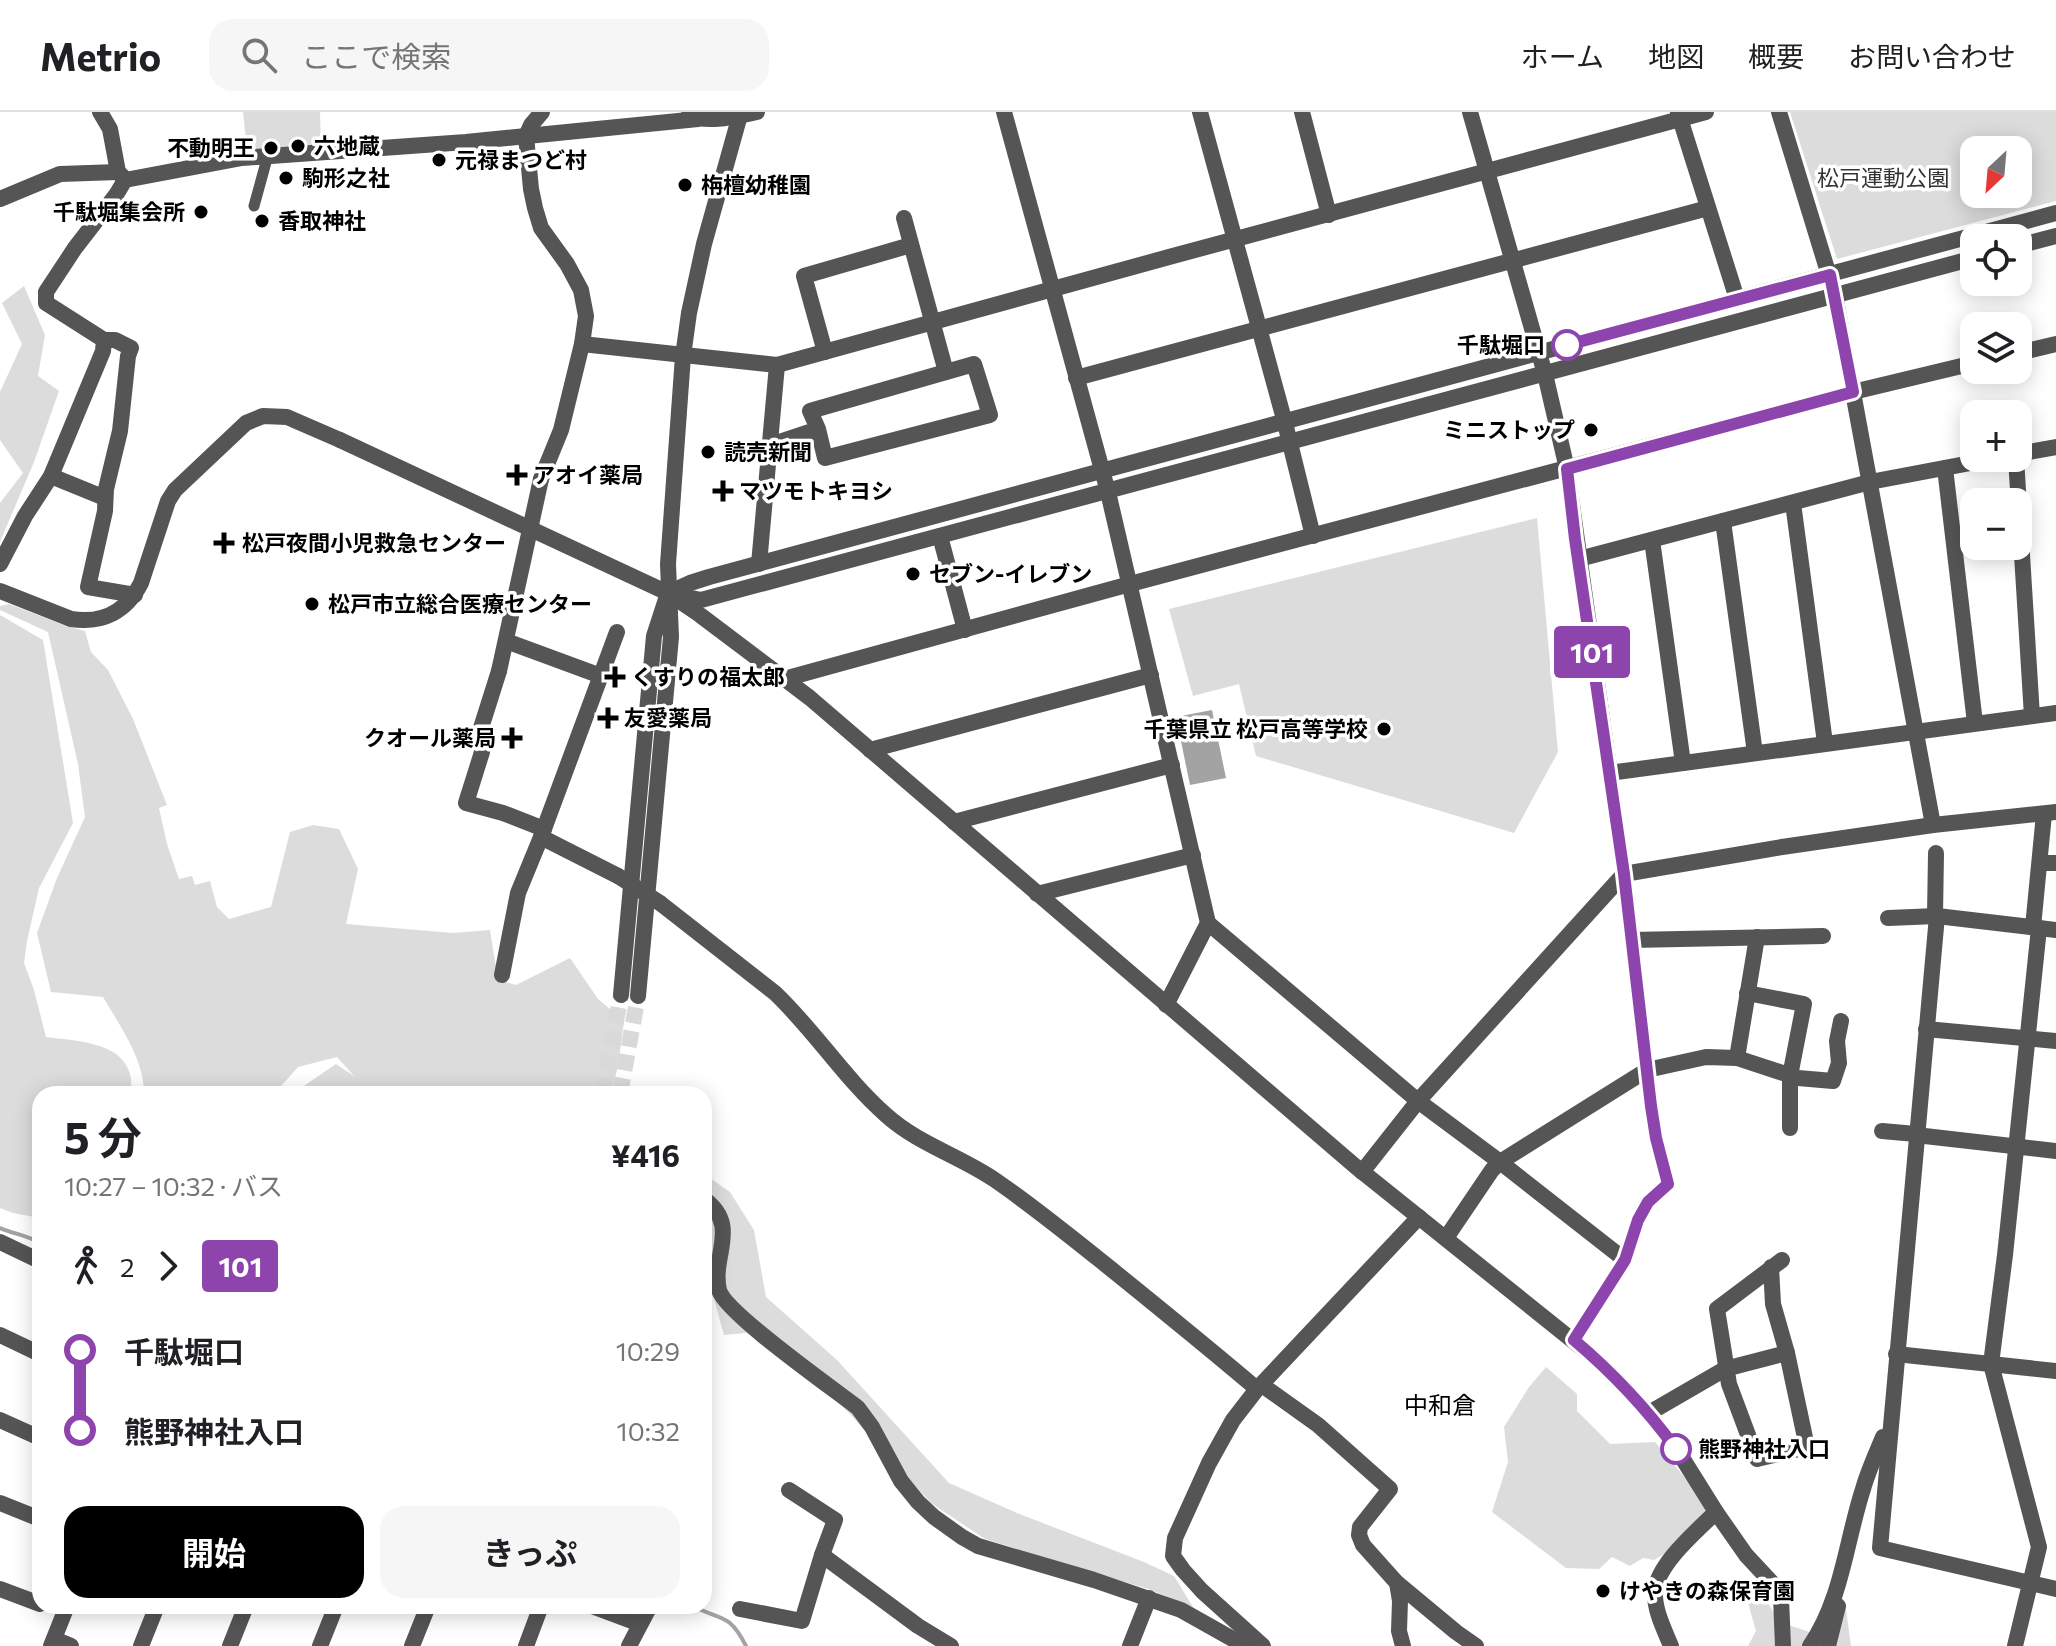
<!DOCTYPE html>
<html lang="ja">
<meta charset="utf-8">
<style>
:root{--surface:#fff;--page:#f6f6f6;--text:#202124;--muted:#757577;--line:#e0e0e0;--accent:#000}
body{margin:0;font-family:Commissioner,"Noto Sans JP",sans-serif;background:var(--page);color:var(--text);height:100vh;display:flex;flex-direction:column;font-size:30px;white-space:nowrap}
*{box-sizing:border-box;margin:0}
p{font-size:26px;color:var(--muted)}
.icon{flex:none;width:44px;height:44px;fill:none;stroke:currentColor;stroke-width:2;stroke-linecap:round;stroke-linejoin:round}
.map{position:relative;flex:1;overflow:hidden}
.sheet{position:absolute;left:32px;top:974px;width:680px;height:528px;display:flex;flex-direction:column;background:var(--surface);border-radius:24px;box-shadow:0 4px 20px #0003}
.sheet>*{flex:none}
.badge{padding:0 16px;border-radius:6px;font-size:28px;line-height:52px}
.needle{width:52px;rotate:206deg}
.tools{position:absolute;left:1960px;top:24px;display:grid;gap:16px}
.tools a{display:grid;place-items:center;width:72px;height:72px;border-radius:16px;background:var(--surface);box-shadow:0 4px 20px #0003;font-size:40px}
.map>.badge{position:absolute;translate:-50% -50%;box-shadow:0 0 0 4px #fff}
.legs{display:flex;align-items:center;gap:12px;height:88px;padding:0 32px;font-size:26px}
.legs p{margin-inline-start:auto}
.headline{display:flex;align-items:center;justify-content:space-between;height:136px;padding:0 32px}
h1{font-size:44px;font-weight:700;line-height:60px}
.primary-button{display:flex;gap:16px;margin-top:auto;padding:16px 32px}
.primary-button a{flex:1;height:92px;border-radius:24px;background:var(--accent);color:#fff;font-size:32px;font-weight:700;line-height:92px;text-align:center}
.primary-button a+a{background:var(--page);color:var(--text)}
ul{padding:0 32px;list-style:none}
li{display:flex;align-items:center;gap:28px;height:80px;font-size:30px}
li i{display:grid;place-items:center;width:12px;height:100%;margin:0 10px;background:currentColor}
li i::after{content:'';width:20px;height:20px;margin:-10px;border:6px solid;border-radius:50%;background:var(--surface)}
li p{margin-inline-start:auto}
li:first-child i{background:linear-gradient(#0000 50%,currentColor 0)}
li:last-child i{background:linear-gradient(currentColor 50%,#0000 0)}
header{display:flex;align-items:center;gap:48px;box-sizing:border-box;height:112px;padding:0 40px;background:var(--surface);border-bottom:2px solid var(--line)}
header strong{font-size:38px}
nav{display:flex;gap:44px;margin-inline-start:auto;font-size:28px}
.search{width:560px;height:72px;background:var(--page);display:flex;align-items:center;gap:20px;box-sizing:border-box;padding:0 28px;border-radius:24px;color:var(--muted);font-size:30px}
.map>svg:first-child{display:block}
</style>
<header>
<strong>Metrio</strong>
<div class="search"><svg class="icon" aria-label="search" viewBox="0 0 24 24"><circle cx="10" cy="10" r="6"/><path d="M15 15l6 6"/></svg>ここで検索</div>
<nav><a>ホーム</a><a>地図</a><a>概要</a><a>お問い合わせ</a></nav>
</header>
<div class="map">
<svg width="2056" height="1534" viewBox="0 0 2056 1534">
<rect width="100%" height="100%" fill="#fff"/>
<g fill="#dcdcdc" fill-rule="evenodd">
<path d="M243,0H320L321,33L247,38Z"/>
<path d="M1790,0H2056V89L1837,147ZM1974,38H2018V82H1974Z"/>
<path d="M24,174L45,223L38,264L59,279L34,350L0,430V391L23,361L0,328V280L22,232L2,191Z"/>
<path d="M1537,406L1558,640L1514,721L1256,644L1239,572L1193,584L1169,497Z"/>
<path d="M9,492L66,514L85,519L91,540L108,558L133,607L167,693L159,696L167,732L179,767L192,764L195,773L210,769L217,795L229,807L271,795L290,720L313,713L339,717L358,757L346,812L453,821L490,818L498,868L516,873L570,846L598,887L624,909L618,954L611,982H292L336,952L354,964L337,945L298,955L274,982H144C144,947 120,914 103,885L51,880L37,821L57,766L85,705L78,652L48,520L0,498V494Z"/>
<path d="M0,503L43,528L73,711L39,776L27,829L24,851L34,878L46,925C74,929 121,929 130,962C132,968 131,976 131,982H40V1106L13,1101L0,1096Z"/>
<path d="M704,1062L730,1080L754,1118L766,1185L837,1248L949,1371L1017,1401L1144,1450L1174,1464L1193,1495L1148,1477L985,1427L931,1391L850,1302L766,1219L724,1223L704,1151Z"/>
<path d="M1546,1255L1577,1282V1299L1610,1332L1655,1330L1702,1386L1708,1402L1668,1440L1654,1448L1643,1446L1630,1454L1612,1445L1599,1457L1566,1456L1492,1400L1508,1350L1504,1315L1529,1275Z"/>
<path d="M1754,1467L1779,1510L1822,1524L1839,1491L1846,1497L1851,1534H1748L1756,1519L1745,1480Z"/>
</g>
<path fill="#a3a3a3" d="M1212,598L1226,666L1190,673L1176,605Z"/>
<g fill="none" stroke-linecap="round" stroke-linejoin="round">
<g stroke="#a3a3a3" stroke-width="4">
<path d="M0,1116C14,1122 27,1123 40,1131"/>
<path d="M693,1494C721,1509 729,1500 746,1534"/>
</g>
<g stroke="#d9d9d9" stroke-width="16" stroke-dasharray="16 8" stroke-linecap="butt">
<path d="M602,982L621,883"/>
<path d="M620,982L638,884"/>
</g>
<path stroke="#555" stroke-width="11" d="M254,94L268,43"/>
<g stroke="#555" stroke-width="16">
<path d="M100,0L110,17L118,60L124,66"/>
<path d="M1004,0L1108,380L1208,811L1166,893"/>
<path d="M1200,0L1285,311L1313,424"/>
<path d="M1302,0L1329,103"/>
<path d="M1470,0L1545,262L1567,357L1624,762L1651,994L1656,1026L1668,1072L1648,1090L1638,1108L1625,1148L1574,1228"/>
<path d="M1678,0L1737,187"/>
<path d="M1779,0L1835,183L1933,713"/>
<path d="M689,3C708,12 737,4 757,0"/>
<path d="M0,87L60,62L118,60"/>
<path d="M904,106L946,260"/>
<path d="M104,228H115L131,236L128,244L120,319L106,377L105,399L88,475L135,483"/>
<path d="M582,232L777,253L1169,145L1706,0"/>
<path d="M825,240L804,164L911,133"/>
<path d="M2018,241L2056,232"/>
<path d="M1076,266L1708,96"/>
<path d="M770,333L818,317L825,346L990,303L974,252L810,299L818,317"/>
<path d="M2018,342L2056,335"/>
<path d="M2016,346L2032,604"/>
<path d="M1945,356L1975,611"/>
<path d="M51,364L105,386"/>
<path d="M541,367L561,318L582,232L586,204L581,178L567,152L541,116L535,96L531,77L526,24L531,13L542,0"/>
<path d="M1793,391L1825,631"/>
<path d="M1723,409L1755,641"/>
<path d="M940,424L965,518"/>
<path d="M1652,428L1683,651"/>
<path d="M1579,447L1870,370L1997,346"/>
<path d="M0,452L25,404L51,364L103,239L104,228L46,191V180L75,136L116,83L125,68L242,46L466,30L698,7"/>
<path d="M759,452L777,253"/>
<path d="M0,479L71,507C103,512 127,499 141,471L168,389L175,378L246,311L263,304L287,305L340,328"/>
<path d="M669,482L700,503L810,586L1355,1054L1597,1248L1649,1301L1681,1344L1716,1400L1746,1443L1773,1472L1781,1486L1783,1534"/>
<path d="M506,529L601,564"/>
<path d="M499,559L481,616L482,640L466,691L503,701L544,717"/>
<path d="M784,567L1130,472L1853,280L1974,251"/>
<path d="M870,638L1151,563"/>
<path d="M1609,661L2056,601"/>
<path d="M954,710L1172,653"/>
<path d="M541,725L618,764"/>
<path d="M2040,751H2056"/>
<path d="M1037,782L1193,743"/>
<path d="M660,791L775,881C815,919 845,967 886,1003C918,1032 960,1044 995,1068C1037,1097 1076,1129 1116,1161C1163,1199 1211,1238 1257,1277"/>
<path d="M1935,804L1936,741"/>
<path d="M1937,804L1880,1436L2056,1477"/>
<path d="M1888,806L1937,804L2056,818"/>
<path d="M1208,811L1418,989L1500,1050L1625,1148"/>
<path d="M2033,815L2044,702"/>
<path d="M1631,828L1823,824"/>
<path d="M502,863L518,781L541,725L617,520"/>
<path d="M1747,881L1804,892L1790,964V1016"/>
<path d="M1926,917L2056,929"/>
<path d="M1737,946L1757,825"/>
<path d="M1882,1019L1916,1022"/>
<path d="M1916,1023L2056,1039"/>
<path d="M704,1087C741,1114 711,1144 719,1178C725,1201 834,1277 858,1296L872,1315L901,1369L918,1390L934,1405L962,1425L978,1434L1094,1468L1181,1498L1245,1534"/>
<path d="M1446,1126L1492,1058L1500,1050L1647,958L1706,945L1737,946L1798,966L1833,969L1839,951L1837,929L1841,909"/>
<path d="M0,1130L40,1149"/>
<path d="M1771,1155L1773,1192L1787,1241L1807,1335L1757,1347L1729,1272L1717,1197L1782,1148"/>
<path d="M0,1223L40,1242"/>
<path d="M1896,1242L2056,1259"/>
<path d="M1262,1273L1318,1313L1390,1377L1360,1415L1359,1423L1363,1433L1397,1471L1400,1489L1399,1519L1403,1534"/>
<path d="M1649,1301L1725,1257L1787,1241"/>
<path d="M0,1308L40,1326"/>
<path d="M789,1378L835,1408L822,1443"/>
<path d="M0,1391L40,1407"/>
<path d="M1397,1471L1456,1520L1476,1534"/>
<path d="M0,1477L40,1492"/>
<path d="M592,1494L640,1512"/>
<path d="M740,1497L802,1509L822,1443L918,1514L951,1534"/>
<path d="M54,1527L71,1534"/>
<path d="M51,1534L67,1494"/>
<path d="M141,1534L157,1494"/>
<path d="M230,1534L246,1494"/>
<path d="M320,1534L336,1494"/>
<path d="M526,1534L541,1494"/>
<path d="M629,1534L650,1494"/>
<path d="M1130,1534L1149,1486"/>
<path d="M1263,1534L1202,1479L1183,1458L1173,1444L1175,1426L1209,1351L1233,1308L1257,1277L1419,1105"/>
<path d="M1671,1534C1664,1517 1654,1498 1655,1479C1658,1451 1697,1419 1716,1400"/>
<path d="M1810,1534C1842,1488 1846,1429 1863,1377C1868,1359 1876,1342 1883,1325"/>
<path d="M1828,1534L1838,1494"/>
<path d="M2015,1534L2039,1435L1991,1252L2005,1143L2039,816"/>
</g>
<g stroke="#555" stroke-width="16">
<path d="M2018,134L2056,124"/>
<path d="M340,328L668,481L701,488L1974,146"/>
<path d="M499,559L541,367"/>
<path d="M621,883L654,524L668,481L690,471L709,465L2056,101"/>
<path d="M638,884L671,525L668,452L683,244L689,201L704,132L740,3"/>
<path d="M1362,1060L1418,989L1624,762L1782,735L1933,713L2056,700"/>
<path d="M412,1534L428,1494"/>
</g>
<path stroke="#555" stroke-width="16" d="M618,764L660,791"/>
</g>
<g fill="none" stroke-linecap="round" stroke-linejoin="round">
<defs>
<path id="line-1" d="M1567,233L1830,163L1853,280L1567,357L1575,427L1624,762L1651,994L1656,1026L1668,1072L1648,1090L1638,1108L1625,1148L1574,1228C1613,1261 1646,1296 1676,1337"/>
</defs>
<use href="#line-1" stroke="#fff" stroke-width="18"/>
<use href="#line-1" stroke="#8e44ad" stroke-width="12"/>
</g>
<g fill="#000" stroke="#fff" stroke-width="3">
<circle cx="298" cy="34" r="8"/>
<circle cx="271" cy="36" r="8"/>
<circle cx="439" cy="48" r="8"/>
<circle cx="286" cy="66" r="8"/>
<circle cx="685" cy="73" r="8"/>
<circle cx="201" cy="100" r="8"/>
<circle cx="262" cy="109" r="8"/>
<circle cx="1591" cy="318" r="8"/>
<circle cx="708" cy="340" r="8"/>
<path d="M513 351h8v8h8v8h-8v8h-8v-8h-8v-8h8z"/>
<path d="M719 367h8v8h8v8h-8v8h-8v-8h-8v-8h8z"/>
<path d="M220 419h8v8h8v8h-8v8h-8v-8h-8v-8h8z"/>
<circle cx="913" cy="462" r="8"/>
<circle cx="312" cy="492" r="8"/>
<path d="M611 553h8v8h8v8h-8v8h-8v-8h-8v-8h8z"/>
<path d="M604 594h8v8h8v8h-8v8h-8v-8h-8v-8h8z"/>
<circle cx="1384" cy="617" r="8"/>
<path d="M508 614h8v8h8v8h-8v8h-8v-8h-8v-8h8z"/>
<circle cx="1603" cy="1479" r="8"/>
</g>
<g fill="#fff" stroke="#8e44ad" stroke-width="4">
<circle cx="1567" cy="233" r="14"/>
<circle cx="1676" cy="1337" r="14"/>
</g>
<g text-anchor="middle" stroke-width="7" stroke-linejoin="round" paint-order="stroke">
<g font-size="22" font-weight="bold" fill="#000" stroke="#fff" text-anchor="start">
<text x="314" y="42">六地蔵</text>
<text x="255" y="44" text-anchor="end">不動明王</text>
<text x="455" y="56">元禄まつど村</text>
<text x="302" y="74">駒形之社</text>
<text x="701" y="81">栴檀幼稚園</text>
<text x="185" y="108" text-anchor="end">千駄堀集会所</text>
<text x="278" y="117">香取神社</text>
<text x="1575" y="326" text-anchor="end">ミニストップ</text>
<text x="724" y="348">読売新聞</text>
<text x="533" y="371">アオイ薬局</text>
<text x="739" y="387">マツモトキヨシ</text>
<text x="242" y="439">松戸夜間小児救急センター</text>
<text x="929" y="470">セブン-イレブン</text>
<text x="328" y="500">松戸市立総合医療センター</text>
<text x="631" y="573">くすりの福太郎</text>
<text x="624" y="614">友愛薬局</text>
<text x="1368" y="625" text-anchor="end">千葉県立 松戸高等学校</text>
<text x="496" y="634" text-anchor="end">クオール薬局</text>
<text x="1619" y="1487">けやきの森保育園</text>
</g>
<g font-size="22" fill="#333" stroke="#fff">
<text x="1883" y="74">松戸運動公園</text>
</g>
<g font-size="22" font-weight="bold" fill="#000" stroke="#fff" text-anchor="end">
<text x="1545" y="241">千駄堀口</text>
<text x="1698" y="1345" text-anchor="start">熊野神社入口</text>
</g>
<g font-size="24" fill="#000" stroke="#fff">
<text x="1440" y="1302">中和倉</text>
</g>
</g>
</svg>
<div class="tools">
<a><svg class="needle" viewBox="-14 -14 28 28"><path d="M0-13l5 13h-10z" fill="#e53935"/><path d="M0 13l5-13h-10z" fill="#757577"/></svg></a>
<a><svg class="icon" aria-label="locate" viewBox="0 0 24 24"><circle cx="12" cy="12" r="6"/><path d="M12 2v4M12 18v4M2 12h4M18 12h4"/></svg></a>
<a><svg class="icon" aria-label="layers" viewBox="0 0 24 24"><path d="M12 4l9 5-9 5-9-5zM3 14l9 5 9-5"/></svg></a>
<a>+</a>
<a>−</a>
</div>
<b class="badge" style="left:1592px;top:540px;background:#8e44ad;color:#fff">101</b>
<section class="sheet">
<div class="headline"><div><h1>5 分</h1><p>10:27 – 10:32 · バス</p></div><b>¥416</b></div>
<div class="legs"><svg class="icon" aria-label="walk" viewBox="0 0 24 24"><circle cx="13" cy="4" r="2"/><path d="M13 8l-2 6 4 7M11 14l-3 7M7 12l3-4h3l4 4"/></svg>2<svg class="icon" aria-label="forward" viewBox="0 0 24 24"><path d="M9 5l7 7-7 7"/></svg><b class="badge" style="background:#8e44ad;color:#fff">101</b></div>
<ul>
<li><i style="color:#8e44ad"></i><b>千駄堀口</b><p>10:29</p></li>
<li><i style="color:#8e44ad"></i><b>熊野神社入口</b><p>10:32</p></li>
</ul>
<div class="primary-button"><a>開始</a><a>きっぷ</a></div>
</section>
</div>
